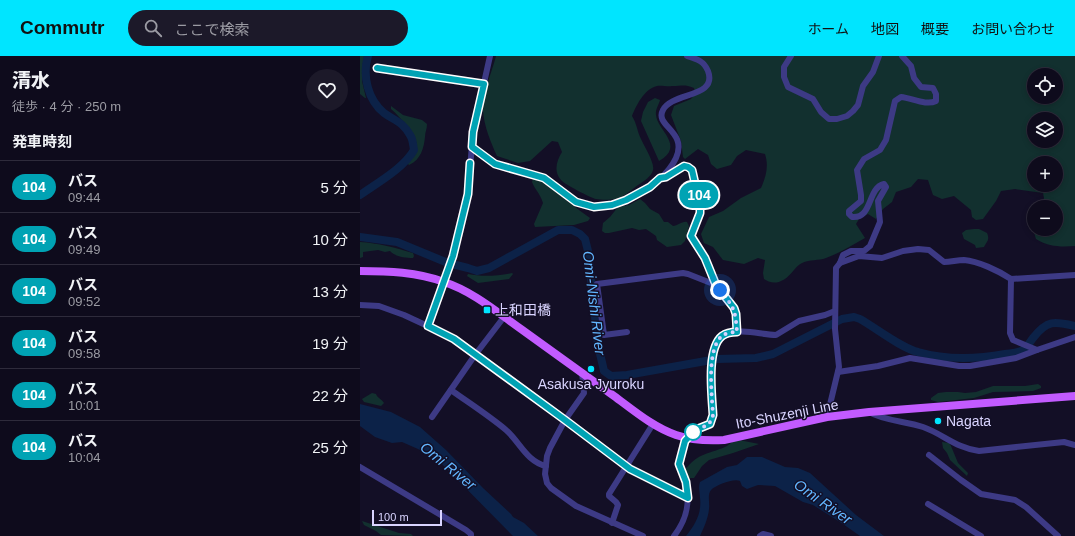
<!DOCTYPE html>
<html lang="ja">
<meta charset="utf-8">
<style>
:root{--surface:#0e0b1c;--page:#1c1929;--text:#f1f3f6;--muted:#9b9ba3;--line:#2e2b3b;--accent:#00e5ff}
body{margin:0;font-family:Arial,"Noto Sans JP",sans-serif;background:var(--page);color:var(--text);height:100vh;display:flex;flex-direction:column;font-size:15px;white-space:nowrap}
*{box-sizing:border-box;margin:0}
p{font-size:13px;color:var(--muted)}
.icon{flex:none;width:22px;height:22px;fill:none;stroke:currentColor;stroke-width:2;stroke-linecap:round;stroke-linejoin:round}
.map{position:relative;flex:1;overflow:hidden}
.details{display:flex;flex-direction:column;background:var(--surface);width:360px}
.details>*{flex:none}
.badge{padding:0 8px;border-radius:13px;font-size:14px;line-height:26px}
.fabs{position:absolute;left:667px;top:12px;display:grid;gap:8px}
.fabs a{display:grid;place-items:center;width:36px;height:36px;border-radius:50%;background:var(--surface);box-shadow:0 2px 6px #0003,0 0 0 1px var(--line);font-size:20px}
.scale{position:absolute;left:12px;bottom:10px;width:70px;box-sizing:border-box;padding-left:4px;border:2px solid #d9d4ff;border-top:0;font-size:11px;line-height:14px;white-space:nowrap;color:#d9d4ff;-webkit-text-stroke:3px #130f26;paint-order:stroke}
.you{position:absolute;width:20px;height:20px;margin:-10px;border:3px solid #fff;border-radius:50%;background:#1a73e8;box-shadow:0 0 0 6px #1a73e833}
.map>.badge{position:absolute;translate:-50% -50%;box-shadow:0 0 0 2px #fff}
h2{padding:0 12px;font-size:15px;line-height:36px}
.round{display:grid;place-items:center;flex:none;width:42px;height:42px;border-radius:21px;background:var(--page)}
.head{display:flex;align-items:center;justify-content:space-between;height:68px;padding:0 12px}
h1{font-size:19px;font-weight:800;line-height:30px}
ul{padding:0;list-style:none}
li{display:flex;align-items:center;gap:12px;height:52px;padding:0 12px;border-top:1px solid var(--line)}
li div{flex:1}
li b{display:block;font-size:15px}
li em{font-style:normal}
li .badge{min-width:44px;font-weight:700;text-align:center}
header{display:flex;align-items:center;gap:24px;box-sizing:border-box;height:56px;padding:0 20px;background:var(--accent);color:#111}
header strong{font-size:19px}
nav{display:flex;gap:22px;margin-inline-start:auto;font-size:14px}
.search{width:280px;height:36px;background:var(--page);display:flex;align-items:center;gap:10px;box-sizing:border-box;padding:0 14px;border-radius:22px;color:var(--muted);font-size:15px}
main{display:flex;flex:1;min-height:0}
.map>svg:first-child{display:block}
</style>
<header>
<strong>Commutr</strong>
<div class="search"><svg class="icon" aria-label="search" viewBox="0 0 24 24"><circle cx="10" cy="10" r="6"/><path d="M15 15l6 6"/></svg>ここで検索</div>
<nav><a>ホーム</a><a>地図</a><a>概要</a><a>お問い合わせ</a></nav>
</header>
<main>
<section class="details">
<div class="head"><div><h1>清水</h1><p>徒歩 · 4 分 · 250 m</p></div><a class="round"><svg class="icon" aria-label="heart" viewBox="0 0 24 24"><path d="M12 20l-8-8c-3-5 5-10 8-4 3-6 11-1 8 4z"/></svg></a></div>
<h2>発車時刻</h2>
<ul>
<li><span class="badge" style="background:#00a3b4;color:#fff">104</span><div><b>バス</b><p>09:44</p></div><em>5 分</em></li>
<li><span class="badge" style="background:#00a3b4;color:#fff">104</span><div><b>バス</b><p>09:49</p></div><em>10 分</em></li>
<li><span class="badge" style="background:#00a3b4;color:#fff">104</span><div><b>バス</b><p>09:52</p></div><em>13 分</em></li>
<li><span class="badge" style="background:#00a3b4;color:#fff">104</span><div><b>バス</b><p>09:58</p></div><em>19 分</em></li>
<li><span class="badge" style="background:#00a3b4;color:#fff">104</span><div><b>バス</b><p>10:01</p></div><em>22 分</em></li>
<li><span class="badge" style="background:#00a3b4;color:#fff">104</span><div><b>バス</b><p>10:04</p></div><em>25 分</em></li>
</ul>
</section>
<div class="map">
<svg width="715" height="480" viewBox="0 0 715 480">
<rect width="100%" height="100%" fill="#130f26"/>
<g fill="#12302f" fill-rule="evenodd">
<path d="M0,0H4L3,20L2,25L6,42H5L0,38Z"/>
<path d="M136,0H715V190C701,191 689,191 676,183L673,173L674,171V173H696V151H681L684,142L683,137L655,133L641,135L636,145L623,163L616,164L612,161L611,154L594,140L582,143L573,139L568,124L558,123L551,131L536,136L532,146L523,153L516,163L508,158L499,163L496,168L505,182C492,189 480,197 466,202C458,205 450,203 442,207C434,211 430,222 421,225C415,228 408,226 404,223L403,217L405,204L398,202L384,208L363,204L353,191L344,187L341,178L349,161L363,155L381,142L401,132C406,121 409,110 405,98L386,94L377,100L371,109L357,113L351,108L348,99L338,93L325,103L323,101L321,85L311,59L314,50L331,43L335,37L334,32C324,28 323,30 312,30C308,31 301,29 297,30C284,33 276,50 272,60C277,68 277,75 281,83C284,90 295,107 293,114C292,120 283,126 278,129C271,134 263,142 255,143C250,144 241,144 236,143C231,142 204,128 201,124C193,115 197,104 202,96L198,86L192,85L170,105L158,107L137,100C131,87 124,70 123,55C122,38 132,16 136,0ZM674,19H696V41H674ZM674,63H696V85H674ZM674,107H696V129H674Z"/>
<path d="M295,42L300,44C299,49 295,53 296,59C297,74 326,90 299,105L281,65L283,56L288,46Z"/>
<path d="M31,50L43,59L62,64L67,68C67,73 65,76 65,81C64,91 61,104 49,109L47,107C63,92 57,84 46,69C41,63 37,58 31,53Z"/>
<path d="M173,123C186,124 192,133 202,141C211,148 220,155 230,162L228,165L214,169L175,171L174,168L183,147C180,137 175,134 172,126Z"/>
<path d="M280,143L285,147L290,153L299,158L304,166H308L313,170C318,170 322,165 327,166L329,170L325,185L321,189L307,191L297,184L296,180L286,173L279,174L272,172L249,177H245L242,175L243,167L250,161L258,151L269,149Z"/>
<path d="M614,173H619L627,177C630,184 627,185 624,191L616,192L615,189L604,183L602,177L606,174Z"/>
<path d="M0,186C18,187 36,192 53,197L54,200L53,202C45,202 36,201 30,195L25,196L18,194L3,196V201L0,202Z"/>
<path d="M152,217L153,218L149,223L118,227L107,220L108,218C122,221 137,220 152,217Z"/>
<path d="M678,328L681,330V332L673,335L633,336L614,342L578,346L571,344V342L578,337L586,336H598L605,337L616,336L633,330H665Z"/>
<path d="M12,337L16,338C17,342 22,343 24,347L21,350L4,346L2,343Z"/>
<path d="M379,384L399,388L373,397L349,404L342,410L334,422H329L324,415C338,397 346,399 365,391C371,388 371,385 379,384Z"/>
<path d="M582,386L589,387L591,390L598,407L608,417L607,420L590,404L587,397L583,392Z"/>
<path d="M2,465L39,477L51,478L53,480L21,479L16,475L4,469Z"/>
</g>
<g fill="#0c2248">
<path d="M0,348L31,356L60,371L86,394L123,432L151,458L153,461L164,467L178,480H153L81,407L58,393L42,386L32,387L15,381L0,370Z"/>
<path d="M387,401H402L425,411L438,412L450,417L496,459L524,480H500L483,468L453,449L443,446L415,430L398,429L387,433L382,430L380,425C374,422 356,429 351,434C347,439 350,447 349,453C348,463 344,471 340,480H326C335,469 342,457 340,442C340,436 338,432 340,426L367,411L377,409Z"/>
</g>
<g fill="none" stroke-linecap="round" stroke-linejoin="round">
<g stroke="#0c2248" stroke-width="8">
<path d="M0,139C17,127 44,112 54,94C53,89 53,83 50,79C42,65 35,65 24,57C8,44 2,20 8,0"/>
<path d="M0,181L37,186L88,207L108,212L117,215L129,212L198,174H212L220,178L225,183L228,195L238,289L244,315L251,320L267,319L357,303L396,302L413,298L482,263L494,261L500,263C516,272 541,292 558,296C586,304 617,303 645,298C651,297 658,297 663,294C667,291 670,286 673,282C687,264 694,265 715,270"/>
</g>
<g stroke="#3d3a85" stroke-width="6">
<path d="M431,0L424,11V21L428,31L453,43L461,56L469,63H477L487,60L493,55L498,49L503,30L513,16L519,0"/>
<path d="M17,12L124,28"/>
<path d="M112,91C119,97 127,105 136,109C151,115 168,116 183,122C196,128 205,141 218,146C250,160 302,132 316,102C328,75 294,70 303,54C312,36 358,42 348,15C344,5 337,3 327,0"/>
<path d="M302,122L324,110L332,114L340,149V157L331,180L345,202L356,229L374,252L376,258L377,275"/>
<path d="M480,207L499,200L522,202L543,195L558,193L569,194L584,206C591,206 597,204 604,204C618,205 639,215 651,223L715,219"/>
<path d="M651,223L650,277L653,284L677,294L715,281"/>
<path d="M0,249L19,250L44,259L87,279L115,299L144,261"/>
<path d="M68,270L93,200L108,138L113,76L130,0"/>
<path d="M267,276L244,279L237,228L323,217L328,218L356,229"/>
<path d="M222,316L224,337L205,364L190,392L187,400L185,418L187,427L191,432L216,450L283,480"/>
<path d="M478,316L518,310L550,302L599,310H610L656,302L677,294"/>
<path d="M91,334C109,347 128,359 146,374C160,386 166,405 186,410"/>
<path d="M509,356C524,365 546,365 563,371C583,378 596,392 619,395L704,386L715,389"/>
<path d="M72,361L115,299L205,364L270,413L328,442"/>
<path d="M467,361L479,311L475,273L476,212L480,207L483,199L491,195H504L510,190L520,166L518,145L526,131L524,128C507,132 513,163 492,161L489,158V155L501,145V139L497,114L504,103L520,94L526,84L535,45L541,41C552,42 566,50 576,45V38L573,32L561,31L554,22L551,10L542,0"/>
<path d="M569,399L601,424L621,438L655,444L666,451L698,480"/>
<path d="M0,411L106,474L111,478V480"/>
<path d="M568,448L621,480"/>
<path d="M252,467L258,449L256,446L249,440V438L293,368"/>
<path d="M314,480C327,463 331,446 325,425C324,420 319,414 319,408C319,402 322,393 324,387C330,370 345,375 352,365C357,339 338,280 376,276C390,274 403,279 416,279L439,265L465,259L475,255"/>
<path d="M400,480L403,478L411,480"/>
</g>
<path stroke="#c25bff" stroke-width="8" d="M0,215C28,215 57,216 84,226C112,235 137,256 161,273C192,295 223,318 254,340C273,354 293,371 316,379C331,384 348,385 364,384L467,361L509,356L715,340"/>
</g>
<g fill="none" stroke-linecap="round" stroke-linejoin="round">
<defs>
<path id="line" d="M17,12L124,28L113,76L112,91L135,108L184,122L216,146L234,151L252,149L266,144L290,131L300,122L306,121L324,110L328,111L332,114L340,149V157L331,180L345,202L356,229L374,252L376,258L377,276C372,276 366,277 362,280C346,293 352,340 353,359L350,368L335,374L325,385L319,408L326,426L328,442L270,413L205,364L94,283L68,270L93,200L108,138L110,107"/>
</defs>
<use href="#line" stroke="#fff" stroke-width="9"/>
<use href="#line" stroke="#00a3b4" stroke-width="6"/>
<path stroke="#d9d4ff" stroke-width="4" stroke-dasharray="0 7.2" d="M333,376H332C341,369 350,373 353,359C352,340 346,293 362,280C366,277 372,276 377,276C375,252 374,252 360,234"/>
</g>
<g fill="#00e5ff" stroke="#130f26" stroke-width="1.5">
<rect x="123" y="250" width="8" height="8" rx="2"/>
<circle cx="231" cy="313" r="4"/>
<circle cx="578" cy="365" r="4"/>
</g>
<circle fill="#fff" stroke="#00a3b4" stroke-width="2" cx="333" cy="376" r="8"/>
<g text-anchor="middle" stroke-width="3" stroke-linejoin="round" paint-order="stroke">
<g font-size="14" fill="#d9d4ff" stroke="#130f26" text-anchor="start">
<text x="135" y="259">上和田橋</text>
<text x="231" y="333" text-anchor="middle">Asakusa Jyuroku</text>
<text x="586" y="370">Nagata</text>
</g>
<g font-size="14" fill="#d9d4ff" stroke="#130f26">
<text transform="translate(427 358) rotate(-11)" y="5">Ito-Shuzenji Line</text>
</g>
<g font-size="15" font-style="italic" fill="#62b6ff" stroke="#130f26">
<text transform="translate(234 247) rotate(83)" y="5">Omi-Nishi River</text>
<text transform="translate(88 410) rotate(39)" y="5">Omi River</text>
<text transform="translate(463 446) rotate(35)" y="5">Omi River</text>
</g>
</g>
</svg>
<div class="fabs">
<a><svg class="icon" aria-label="locate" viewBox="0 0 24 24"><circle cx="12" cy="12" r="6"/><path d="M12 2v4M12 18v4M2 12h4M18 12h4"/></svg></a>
<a><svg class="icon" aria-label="layers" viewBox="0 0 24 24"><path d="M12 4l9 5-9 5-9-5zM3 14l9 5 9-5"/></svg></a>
<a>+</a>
<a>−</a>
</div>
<div class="scale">100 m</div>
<div class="you" style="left:360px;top:234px"></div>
<b class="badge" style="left:339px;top:139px;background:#00a3b4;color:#fff">104</b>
</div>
</main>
